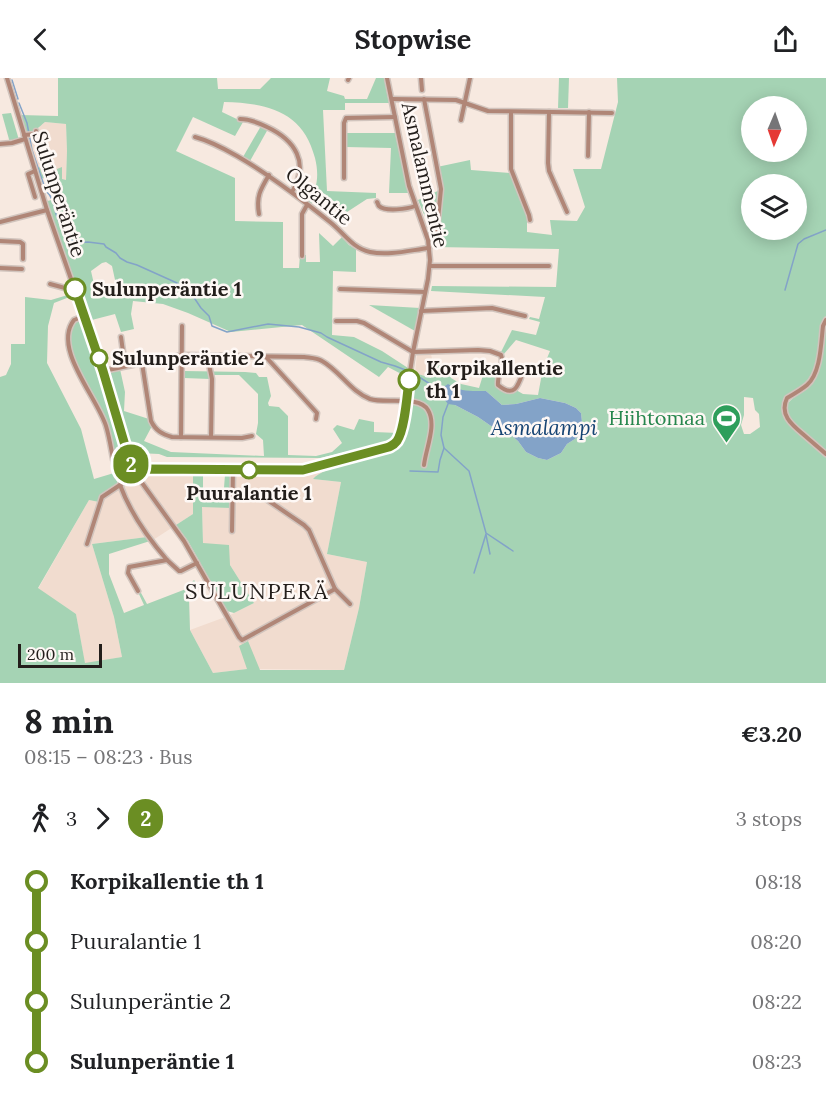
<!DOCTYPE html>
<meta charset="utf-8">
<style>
:root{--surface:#fff;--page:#f6f6f6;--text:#202124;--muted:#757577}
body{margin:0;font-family:Lora,serif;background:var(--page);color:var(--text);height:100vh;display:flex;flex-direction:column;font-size:22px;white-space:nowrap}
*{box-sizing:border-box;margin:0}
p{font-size:20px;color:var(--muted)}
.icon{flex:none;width:33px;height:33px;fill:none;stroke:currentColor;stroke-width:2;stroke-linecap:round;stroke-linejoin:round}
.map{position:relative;height:605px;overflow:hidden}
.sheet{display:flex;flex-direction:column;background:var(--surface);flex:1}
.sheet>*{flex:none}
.badge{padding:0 12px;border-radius:20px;font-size:21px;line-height:39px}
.needle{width:39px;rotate:182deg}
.buttons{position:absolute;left:741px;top:18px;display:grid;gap:12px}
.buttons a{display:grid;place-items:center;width:66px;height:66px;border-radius:50%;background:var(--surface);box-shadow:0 3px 15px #0003;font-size:30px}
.scale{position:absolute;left:18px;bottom:15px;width:84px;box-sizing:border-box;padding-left:6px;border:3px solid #231e1b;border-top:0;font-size:16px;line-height:21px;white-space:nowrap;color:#231e1b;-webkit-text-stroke:4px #fef8f5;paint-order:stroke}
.map>.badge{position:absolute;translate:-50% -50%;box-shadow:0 0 0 3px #fff}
.legs{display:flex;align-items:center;gap:9px;height:66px;padding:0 24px;font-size:20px}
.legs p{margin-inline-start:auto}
.headline{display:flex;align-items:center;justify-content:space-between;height:102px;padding:0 24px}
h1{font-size:33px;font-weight:700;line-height:45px}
ul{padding:0 24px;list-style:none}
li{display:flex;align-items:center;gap:21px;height:60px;font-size:22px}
li i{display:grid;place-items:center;width:9px;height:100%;margin:0 8px;background:currentColor}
li i::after{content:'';width:15px;height:15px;margin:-8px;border:4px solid;border-radius:50%;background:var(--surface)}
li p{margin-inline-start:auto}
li:first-child i{background:linear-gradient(#0000 50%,currentColor 0)}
li:last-child i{background:linear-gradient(currentColor 50%,#0000 0)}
header{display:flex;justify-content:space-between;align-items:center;height:78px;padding:0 24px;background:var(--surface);font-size:27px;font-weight:700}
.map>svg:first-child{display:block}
</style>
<header><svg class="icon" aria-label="back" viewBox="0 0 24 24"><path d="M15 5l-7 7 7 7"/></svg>Stopwise<svg class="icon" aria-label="share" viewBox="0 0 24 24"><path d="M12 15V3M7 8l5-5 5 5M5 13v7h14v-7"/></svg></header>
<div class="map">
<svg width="826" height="605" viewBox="0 0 826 605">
<rect width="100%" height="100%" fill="#f7e9e0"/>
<g fill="#f1dccf">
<path d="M45,44L66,46L67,73L66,102L40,100L36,91L25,55H28L36,52Z"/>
<path d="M417,276H431L433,286L432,300L415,295Z"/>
<path d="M329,390L316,398L313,401L341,404L327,476L367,484L359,530L344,592L248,591L213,595L190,552L228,538L254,525L230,487L203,465L202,429H234L235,396L299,398Z"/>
<path d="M193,396V436L153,462L147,459L92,466L114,539L122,579L85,586L76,536L38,511L89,422L99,424L131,402L136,403L144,398L152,397Z"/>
</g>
<g fill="#a5d3b4" fill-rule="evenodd">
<path d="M58,0H217L218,11H260L271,0H330L327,13L344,18L345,21H367L376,0H384L389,25H345V32H323L327,113L376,115V120L367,121L347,134L322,114L311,126L308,124C318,111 319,96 315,80C303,33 267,25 224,24L222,34L243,44L235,58L193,39L176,73L235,100V143L283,144V190H299L300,177H306V184H320L319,155L333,168L342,159L349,167L356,171V194L333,193L332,257L354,259L382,273L408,290L407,299L388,289L379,299L302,247L231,254L188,235L163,226L133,223L131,236L134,251L121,254L115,236L88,243L47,123L62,120L56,101L40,100L37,91L39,89L40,90L42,96L45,98H57V91L62,89V101L66,102L67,73L66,46L45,44C39,49 33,56 25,55L20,37L58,38ZM106,184L112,188L117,211L96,215L91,193L102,185Z"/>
<path d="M559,0H569L568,30H558Z"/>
<path d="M617,0H826V238C815,259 822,286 806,304C800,311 790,315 783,321L789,324C794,318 802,315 808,310C822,298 823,266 826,248V605H0V299L6,297L11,286V266H25V219L51,222L71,216L72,218L54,225L48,248L47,285L81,351L94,401L114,395L118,406L99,424L89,422L38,510L76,536L85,585L122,579L114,539L92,466L147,459L150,463L109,476V496L124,535L144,527L138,514L140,513L147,526L186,511L194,502L199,509L189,519L190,552L213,595L247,591L239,568L248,563L260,592H344L359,530L367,484L327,476L341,404L313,401C324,388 374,379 392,374L399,370L403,364L415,295L431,300L433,286L455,288L451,300L461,306L479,310L484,294H498L497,307L498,310L509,314L516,312L523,316L538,317L543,290L550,273L516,262L503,277L501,274L512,252L536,257L540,244L529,241L530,239L539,241L545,219L431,213L432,208L556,209L559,171L435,169L433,158L418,122L442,111L437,89L470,82L471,92L510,95L527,138V154L552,157L550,142L577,143L585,129L573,91H601L618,24ZM752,28H796V74H752ZM752,106H796V152H752ZM458,312L465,314L486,313L502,327L516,326L540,320L565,325L576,330L581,335L583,353L581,357L567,366L561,375L547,382L538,380L526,374L518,363L506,353L491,348L478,339L455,327ZM744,319L753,320L755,332L759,336L760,349L750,356H744L741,347L744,337Z"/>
<path d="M11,35L19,62L10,65L2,36Z"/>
<path d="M261,48L268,51L250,83L243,79Z"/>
<path d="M346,55H395L408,115H389L391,70L346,69Z"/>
<path d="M369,227L420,230L415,253Z"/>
<path d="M80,241L127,392L130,398L121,404C115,385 114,364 107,345C99,323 49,258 80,241Z"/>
<path d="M120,291L125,314L124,333L149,341L152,348L144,363L171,374L264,378L263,362L256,356L258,345V316L239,297H210V301L184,300V293L245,294L256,295L259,299H267L271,318L268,325L269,328L279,329L288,338V377L316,378L332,374L342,365L333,351L337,347L354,352L359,341L374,344V354L398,355L396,361L390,364L320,380L167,379L159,376L138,375V388H144V390L137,391L134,390L106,297Z"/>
<path d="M193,396H203V422H223L225,397H231V430L202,429L203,465L229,467L230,487L254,525L234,535L227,533L188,463L176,447L193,436Z"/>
</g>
<path fill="#83a3c8" d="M448,306C462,314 469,313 486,313L502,327L516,326L540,320L565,325L576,330L581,335L583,353L581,357L567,366L561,375L547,382L538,380L526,374L518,363L506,353L491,348L478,339L455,327L448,326L444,321L442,310Z"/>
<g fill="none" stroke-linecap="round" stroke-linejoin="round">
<g stroke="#83a3c8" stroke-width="1.5">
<path d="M12,2L18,21"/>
<path d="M19,25L27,45L32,72L46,113C53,119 54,127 56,136C60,148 65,157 75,165L88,164L104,166L106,169L116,175L120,180L127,184L137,187L177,205L185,213L193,218L201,230L209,238L212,248L227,254L268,246L299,249L321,255L327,259L381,284L395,288L408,293"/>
<path d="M785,212L798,166L804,161L826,152"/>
<path d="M416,297L430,306L442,310"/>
<path d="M448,326L443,339L441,357L444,370L469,393L486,455L513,473"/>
<path d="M410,393L438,394L440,382L444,370"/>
<path d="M486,457L490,476"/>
<path d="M474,495L486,456"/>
</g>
<defs>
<g id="minor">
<path d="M7,0L47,132L103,293L132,391L184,463L239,559L242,562L244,561L335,511"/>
<path d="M421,0L422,12"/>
<path d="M348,2L349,0"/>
<path d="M392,21L456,22L488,33L612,35"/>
<path d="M424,21L441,111L436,161"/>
<path d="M511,34V91L529,137L530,142"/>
<path d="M549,34L548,85L549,93L567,134"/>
<path d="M240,41C249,41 259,45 267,49C295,62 310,85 292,114"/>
<path d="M461,42L470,0"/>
<path d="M24,57L36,56V53"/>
<path d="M195,59C210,63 223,70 237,78C270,97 300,120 330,144C344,155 352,170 370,174C389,178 411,172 429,170"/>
<path d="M0,66L12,65L25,61"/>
<path d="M588,78L589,34"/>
<path d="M344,100V45L346,40L395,39"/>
<path d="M35,119L28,96L35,93"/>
<path d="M377,124C378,125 378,127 379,128C385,134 408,131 415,128"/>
<path d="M259,136C256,119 260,112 269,97"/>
<path d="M0,144L47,132"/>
<path d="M0,163L20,164L23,166V181"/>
<path d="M302,178V136L307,127"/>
<path d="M430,188H549"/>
<path d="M0,190L22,191"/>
<path d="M50,206L65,210L74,207"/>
<path d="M340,211L425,214"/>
<path d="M421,233L492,230L525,238"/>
<path d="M84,238L74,242C52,270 97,319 106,348C111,364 112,381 117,398"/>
<path d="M826,242L823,248C821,264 821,295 807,307C801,312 794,316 787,320C779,337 792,347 804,357C811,363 819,370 826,376"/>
<path d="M336,243H357L364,245L413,274L478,272L490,273L501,277C505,287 497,296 498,307C516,322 519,305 524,291"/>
<path d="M121,259L125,288"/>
<path d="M207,277L212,301L211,359"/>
<path d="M266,279L317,335L316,341"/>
<path d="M142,285L151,343C156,353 162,356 172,359L242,360L252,358"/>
<path d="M103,293L182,277L304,279C311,280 317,280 322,283C340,293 351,314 370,321C385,326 419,317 428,332C437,347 426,370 424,387"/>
<path d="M181,359L182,248"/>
<path d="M120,407C130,434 148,460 167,482"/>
<path d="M233,413L254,415L263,419L304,447L309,452L335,511L350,526"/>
<path d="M232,453L233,392"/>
<path d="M87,466L102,419L141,393L147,391L303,392L389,369L397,362L402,349L413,274L428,201L430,182L428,162L409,108L387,0"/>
<path d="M138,513L128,495L129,489L167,482L179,493H181L197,485"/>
</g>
</defs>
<use href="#minor" stroke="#d1c4bd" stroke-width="7"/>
<use href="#minor" stroke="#b08677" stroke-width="4"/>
</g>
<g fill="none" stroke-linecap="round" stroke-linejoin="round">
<defs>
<path id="line-1" d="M75,211L103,293L132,391L136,396L147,391L303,392L389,369C393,367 394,367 397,363C405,351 407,317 409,302"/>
</defs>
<use href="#line-1" stroke="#fff" stroke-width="14"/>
<use href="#line-1" stroke="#6b8e23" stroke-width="9"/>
</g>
<defs>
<symbol id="stadium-pin" viewBox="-11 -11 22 30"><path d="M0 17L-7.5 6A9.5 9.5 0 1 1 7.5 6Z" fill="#2e9e5b" stroke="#fef8f5"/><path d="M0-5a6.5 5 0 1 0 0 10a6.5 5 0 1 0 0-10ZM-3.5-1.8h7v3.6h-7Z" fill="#fff"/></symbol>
</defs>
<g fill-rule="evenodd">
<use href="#stadium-pin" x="710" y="324" width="33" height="45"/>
</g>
<g fill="#fff" stroke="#6b8e23" stroke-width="3">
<circle cx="75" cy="211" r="10"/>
<circle cx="99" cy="280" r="8"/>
<circle cx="409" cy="302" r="10"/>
<circle cx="249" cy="392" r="8"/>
</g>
<g text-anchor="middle" stroke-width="5" stroke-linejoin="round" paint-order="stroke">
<g font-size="20" fill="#231e1b" stroke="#fef8f5">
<text transform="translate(425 97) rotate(77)" y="7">Asmalammentie</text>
<text transform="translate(59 116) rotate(72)" y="7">Sulunperäntie</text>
<text transform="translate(319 118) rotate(39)" y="7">Olgantie</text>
</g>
<g font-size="20" font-weight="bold" fill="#231e1b" stroke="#fef8f5" text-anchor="start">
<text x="92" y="218">Sulunperäntie 1</text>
<text x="112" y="287">Sulunperäntie 2</text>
<text x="426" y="297">Korpikallentie<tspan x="426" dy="23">th 1</tspan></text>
<text x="249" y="422" text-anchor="middle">Puuralantie 1</text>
</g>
<g font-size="20" fill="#27864d" stroke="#fef8f5" text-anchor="end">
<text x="705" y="347">Hiihtomaa</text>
</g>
<g font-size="21" font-style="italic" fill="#154373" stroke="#fef8f5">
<text x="544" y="357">Asmalampi</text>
</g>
<g font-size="22" letter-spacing="1.5" fill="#231e1b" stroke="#fef8f5">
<text x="257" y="521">SULUNPERÄ</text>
</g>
</g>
</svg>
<div class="buttons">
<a><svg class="needle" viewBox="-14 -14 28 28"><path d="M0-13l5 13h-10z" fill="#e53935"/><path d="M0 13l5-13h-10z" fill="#757577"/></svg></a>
<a><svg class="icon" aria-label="layers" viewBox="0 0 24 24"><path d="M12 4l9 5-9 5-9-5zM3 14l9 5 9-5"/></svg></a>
</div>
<div class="scale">200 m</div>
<b class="badge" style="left:131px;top:386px;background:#6b8e23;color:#fff">2</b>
</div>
<section class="sheet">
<div class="headline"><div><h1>8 min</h1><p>08:15 – 08:23 · Bus</p></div><b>€3.20</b></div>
<div class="legs"><svg class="icon" aria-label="walk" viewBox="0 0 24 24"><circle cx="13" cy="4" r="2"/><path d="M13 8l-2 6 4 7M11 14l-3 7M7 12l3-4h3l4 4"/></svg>3<svg class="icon" aria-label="forward" viewBox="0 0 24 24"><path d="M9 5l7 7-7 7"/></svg><b class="badge" style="background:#6b8e23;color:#fff">2</b><p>3 stops</p></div>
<ul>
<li><i style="color:#6b8e23"></i><b>Korpikallentie th 1</b><p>08:18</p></li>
<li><i style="color:#6b8e23"></i><span>Puuralantie 1</span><p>08:20</p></li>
<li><i style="color:#6b8e23"></i><span>Sulunperäntie 2</span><p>08:22</p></li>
<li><i style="color:#6b8e23"></i><b>Sulunperäntie 1</b><p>08:23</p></li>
</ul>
</section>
